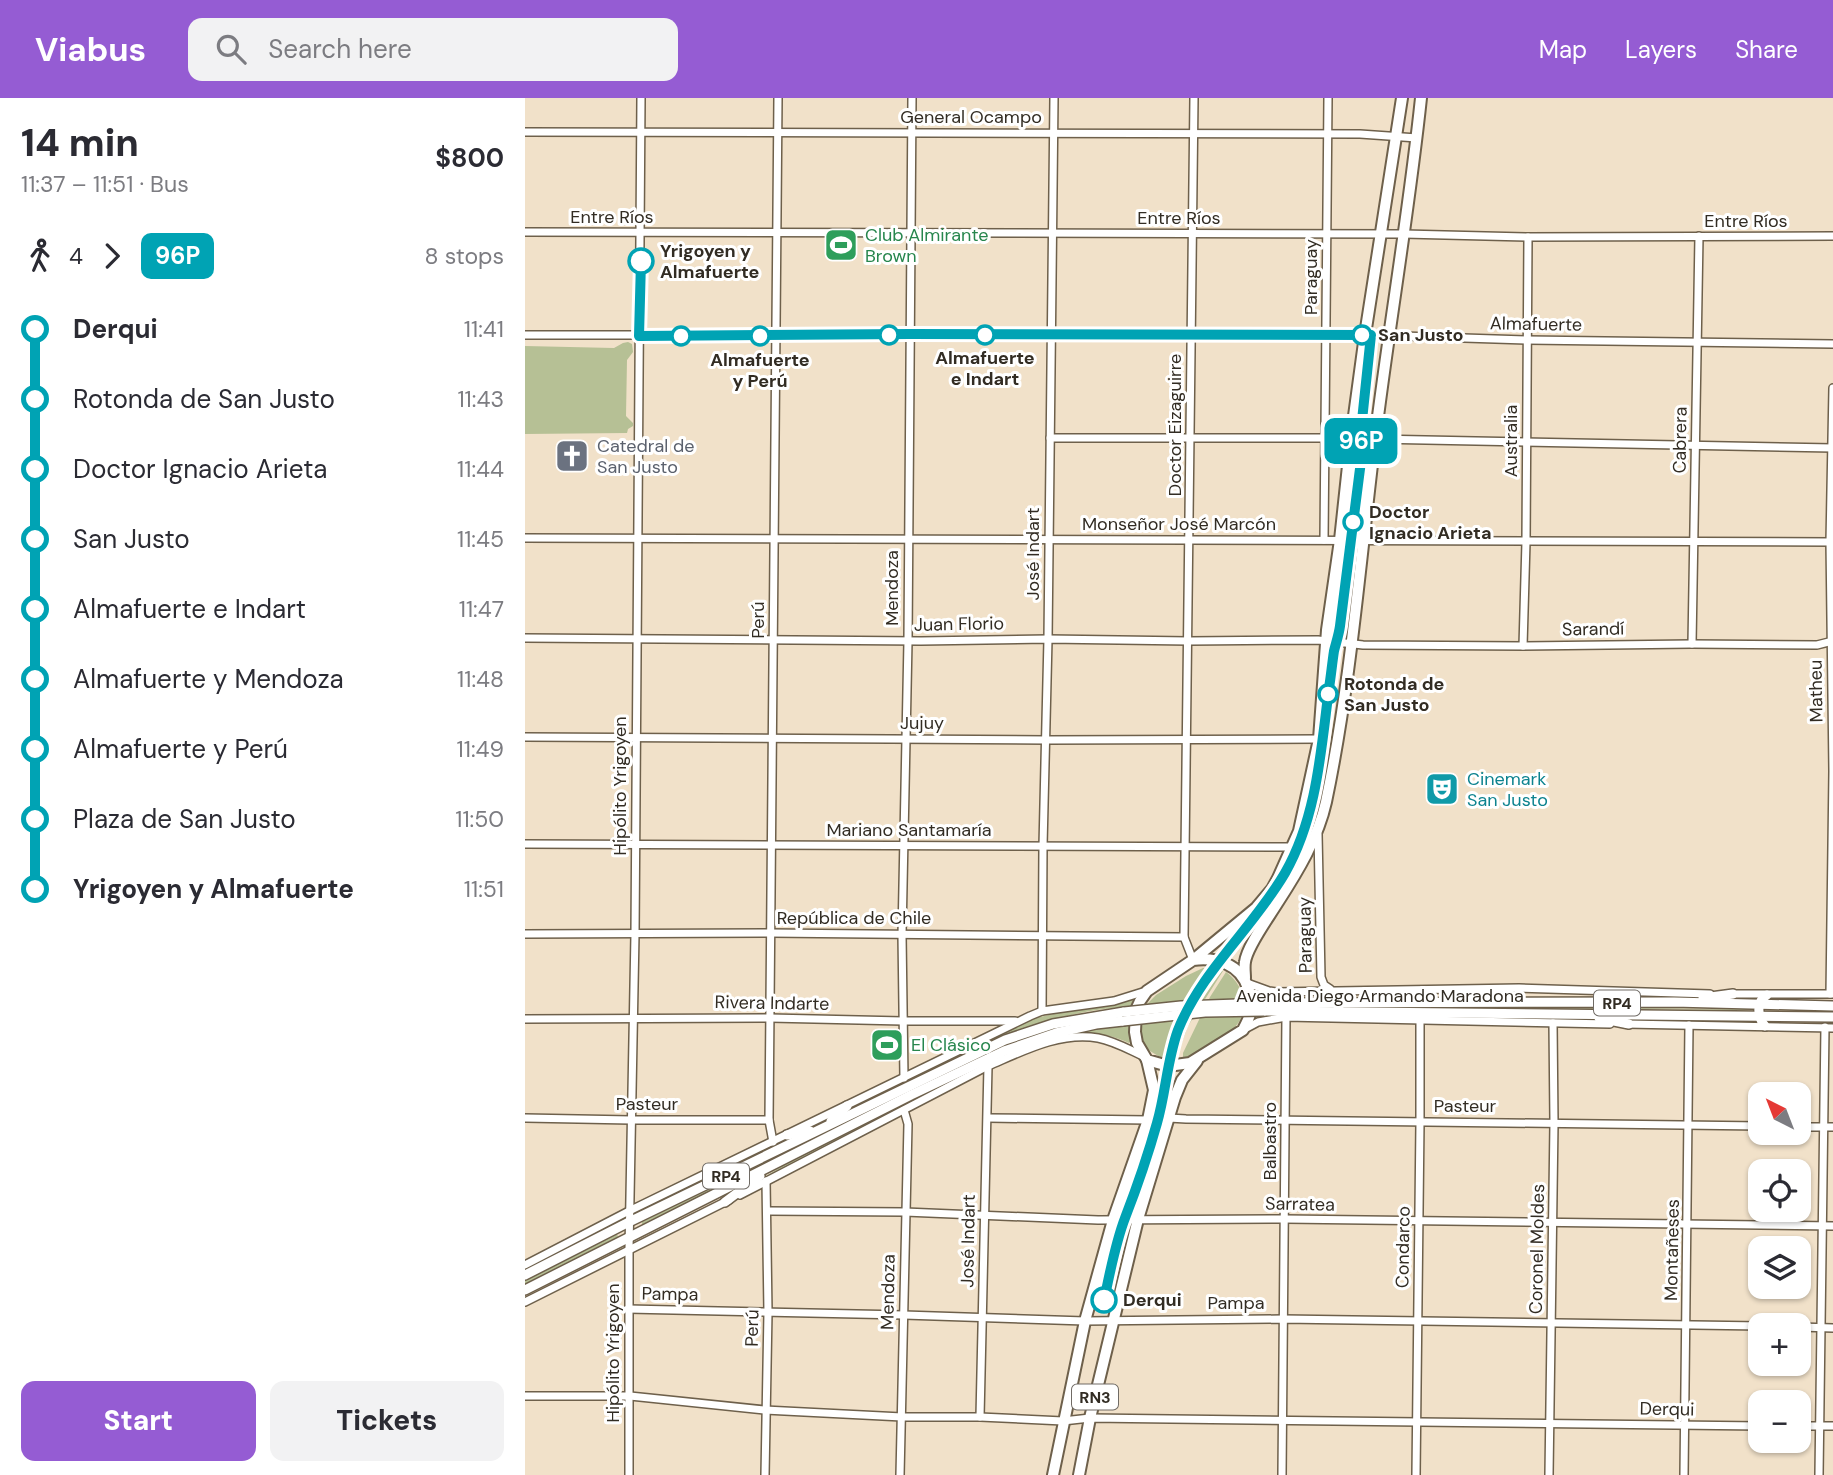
<!DOCTYPE html>
<meta charset="utf-8">
<style>
:root{--surface:#fff;--page:#f2f2f3;--text:#2b2b33;--muted:#7c7c81;--accent:#955cd3}
body{margin:0;font-family:"DM Sans",sans-serif;background:var(--page);color:var(--text);height:100vh;display:flex;flex-direction:column;font-size:26px;white-space:nowrap}
*{box-sizing:border-box;margin:0}
p{font-size:23px;color:var(--muted)}
.icon{flex:none;width:38px;height:38px;fill:none;stroke:currentColor;stroke-width:2;stroke-linecap:round;stroke-linejoin:round}
.map{position:relative;flex:1;overflow:hidden}
.sheet{display:flex;flex-direction:column;background:var(--surface);width:525px}
.sheet>*{flex:none}
.badge{padding:0 14px;border-radius:10px;font-size:24px;line-height:46px}
.needle{width:46px;rotate:318deg}
.controls{position:absolute;left:1223px;top:984px;display:grid;gap:14px}
.controls a{display:grid;place-items:center;width:63px;height:63px;border-radius:14px;background:var(--surface);box-shadow:0 2px 5px #0004;font-size:35px}
.map>.badge{position:absolute;translate:-50% -50%;box-shadow:0 0 0 4px #fff}
.legs{display:flex;align-items:center;gap:10px;height:77px;padding:0 21px;font-size:23px}
.legs p{margin-inline-start:auto}
.head{display:flex;align-items:center;justify-content:space-between;height:119px;padding:0 21px}
h1{font-size:38px;font-weight:800;line-height:52px}
.primary-button{display:flex;gap:14px;margin-top:auto;padding:14px 21px}
.primary-button a{flex:1;height:80px;border-radius:14px;background:var(--accent);color:#fff;font-size:28px;font-weight:800;line-height:80px;text-align:center}
.primary-button a+a{background:var(--page);color:var(--text)}
ul{padding:0 21px;list-style:none}
li{display:flex;align-items:center;gap:24px;height:70px;font-size:26px}
li i{display:grid;place-items:center;width:10px;height:100%;margin:0 9px;background:currentColor}
li i::after{content:'';width:18px;height:18px;margin:-9px;border:5px solid;border-radius:50%;background:var(--surface)}
li p{margin-inline-start:auto}
li:first-child i{background:linear-gradient(#0000 50%,currentColor 0)}
li:last-child i{background:linear-gradient(currentColor 50%,#0000 0)}
header{display:flex;align-items:center;gap:42px;box-sizing:border-box;height:98px;padding:0 35px;background:var(--accent);color:#fff}
header strong{font-size:33px}
nav{display:flex;gap:38px;margin-inline-start:auto;font-size:24px}
.search{width:490px;height:63px;background:var(--page);display:flex;align-items:center;gap:18px;box-sizing:border-box;padding:0 24px;border-radius:14px;color:var(--muted);font-size:26px}
main{display:flex;flex:1;min-height:0}
.map>svg:first-child{display:block}
</style>
<header>
<strong>Viabus</strong>
<div class="search"><svg class="icon" aria-label="search" viewBox="0 0 24 24"><circle cx="10" cy="10" r="6"/><path d="M15 15l6 6"/></svg>Search here</div>
<nav><a>Map</a><a>Layers</a><a>Share</a></nav>
</header>
<main>
<section class="sheet">
<div class="head"><div><h1>14 min</h1><p>11:37 – 11:51 · Bus</p></div><b>$800</b></div>
<div class="legs"><svg class="icon" aria-label="walk" viewBox="0 0 24 24"><circle cx="13" cy="4" r="2"/><path d="M13 8l-2 6 4 7M11 14l-3 7M7 12l3-4h3l4 4"/></svg>4<svg class="icon" aria-label="forward" viewBox="0 0 24 24"><path d="M9 5l7 7-7 7"/></svg><b class="badge" style="background:#00a3b4;color:#fff">96P</b><p>8 stops</p></div>
<ul>
<li><i style="color:#00a3b4"></i><b>Derqui</b><p>11:41</p></li>
<li><i style="color:#00a3b4"></i><span>Rotonda de San Justo</span><p>11:43</p></li>
<li><i style="color:#00a3b4"></i><span>Doctor Ignacio Arieta</span><p>11:44</p></li>
<li><i style="color:#00a3b4"></i><span>San Justo</span><p>11:45</p></li>
<li><i style="color:#00a3b4"></i><span>Almafuerte e Indart</span><p>11:47</p></li>
<li><i style="color:#00a3b4"></i><span>Almafuerte y Mendoza</span><p>11:48</p></li>
<li><i style="color:#00a3b4"></i><span>Almafuerte y Perú</span><p>11:49</p></li>
<li><i style="color:#00a3b4"></i><span>Plaza de San Justo</span><p>11:50</p></li>
<li><i style="color:#00a3b4"></i><b>Yrigoyen y Almafuerte</b><p>11:51</p></li>
</ul>
<div class="primary-button"><a>Start</a><a>Tickets</a></div>
</section>
<div class="map">
<svg width="1308" height="1377" viewBox="0 0 1308 1377">
<rect width="100%" height="100%" fill="#f1e1c9"/>
<g fill="#b6c095">
<path d="M103,244L107,246L108,254L102,262L101,318L108,325V328L103,331L102,335L0,336V248L89,250L98,245Z"/>
<path d="M678,870L685,871L655,921L640,962L620,950L617,942L614,926L622,906L631,897L661,878Z"/>
<path d="M693,871L698,873L663,928L651,960L647,961C656,931 667,891 693,871Z"/>
<path d="M701,874C718,886 726,910 711,928C704,936 692,941 683,947C675,952 668,958 658,960V955L685,899Z"/>
<path d="M608,901C605,916 601,926 606,942L604,945C561,924 516,942 475,959L233,1083L272,1059L472,958L515,942L541,935L594,926L596,909C498,917 403,973 315,1016L341,1000L506,921L546,912L580,908Z"/>
<path d="M959,909L1222,911L1225,912L951,910Z"/>
<path d="M354,932H370L369,961H354Z"/>
<path d="M365,1003L330,1023L117,1127V1124Z"/>
<path d="M92,1136L93,1139L0,1186V1182Z"/>
</g>
<g fill="none" stroke-linecap="round" stroke-linejoin="round">
<defs>
<g id="minor">
<path d="M0,34L835,36L892,40"/>
<path d="M0,134L879,136L1003,139L1308,138"/>
<path d="M0,237H846L1002,242L1308,246"/>
<path d="M525,340H800L1308,350"/>
<path d="M0,440L1308,444"/>
<path d="M799,442L803,0"/>
<path d="M0,540L396,543L523,541L664,543L793,542L838,547L998,548L1167,546L1292,547L1308,543"/>
<path d="M1167,546L1174,138"/>
<path d="M998,548L1001,444L1003,139"/>
<path d="M0,639L522,642L794,641"/>
<path d="M793,736L796,879L799,887L805,891"/>
<path d="M0,746L767,749L785,747"/>
<path d="M0,836L245,835L659,839"/>
<path d="M668,862L659,839L669,0"/>
<path d="M722,885L744,893L751,894L994,890L1185,896"/>
<path d="M1204,896H1307"/>
<path d="M1305,896L1308,673L1305,444L1308,290"/>
<path d="M517,913L518,748L523,541L529,0"/>
<path d="M0,921L245,920L378,923H490"/>
<path d="M1101,926L1308,930"/>
<path d="M718,932L733,924L761,919L1085,926"/>
<path d="M379,980L377,837L383,543L387,0"/>
<path d="M0,1020L106,1022H244"/>
<path d="M463,1020L623,1022"/>
<path d="M644,1020L661,1021L1236,1028"/>
<path d="M1274,1029H1308"/>
<path d="M248,1044L244,1022L253,0"/>
<path d="M215,1097L463,968C496,954 535,933 573,940C589,943 603,951 618,958"/>
<path d="M243,1113L380,1114L573,1122L760,1121L1308,1128"/>
<path d="M0,1167L104,1113L505,918L517,913L589,903L621,893"/>
<path d="M0,1204L204,1102"/>
<path d="M103,1211L379,1217L560,1223L758,1221L1236,1228"/>
<path d="M1274,1229L1308,1230"/>
<path d="M0,1298H105L240,1312L377,1319H455L538,1323L565,1320L1236,1328"/>
<path d="M455,1319L463,968"/>
<path d="M1274,1328H1308"/>
<path d="M104,1377V1151L110,836L116,0"/>
<path d="M240,1377L243,1214L241,1083"/>
<path d="M375,1377L383,1026L379,1012"/>
<path d="M757,1377L761,919"/>
<path d="M891,1377L895,1024V921"/>
<path d="M1024,1377L1029,1025L1028,925"/>
<path d="M1159,1377L1164,927"/>
<path d="M1294,1377L1300,929"/>
</g>
<g id="major">
<path d="M1178,900L1208,896"/>
<path d="M741,905L1149,904L1308,908"/>
<path d="M739,913L1308,919"/>
<path d="M1074,920L1104,926"/>
<path d="M1240,928C1232,919 1231,903 1242,897"/>
<path d="M306,1023L322,1008"/>
<path d="M262,1037L285,1033"/>
<path d="M200,1104L235,1078"/>
<path d="M0,1177L104,1124L480,942L528,926L599,914"/>
<path d="M0,1192L386,997L479,953L531,935L571,926L598,923"/>
</g>
<g id="highway">
<path d="M668,862C692,859 715,866 723,890C726,897 727,904 726,912C725,920 721,925 718,932L665,965L643,968L622,962L612,945L610,934L611,912L615,903L622,893L668,862L731,810L747,791L753,780L774,733L794,641L802,532L815,442L826,340L840,237L877,0"/>
<path d="M720,880C720,875 719,869 720,864C722,848 744,819 753,804C773,773 793,740 801,704C826,585 835,463 850,342C864,228 884,114 896,0"/>
<path d="M528,1377L560,1223L588,1122L623,1022L629,992L622,962"/>
<path d="M554,1377L565,1320L613,1121L650,999L657,982L672,963"/>
</g>
</defs>
<use href="#minor" stroke="#6e604b" stroke-width="10"/>
<use href="#major" stroke="#6e604b" stroke-width="12"/>
<use href="#highway" stroke="#6e604b" stroke-width="14"/>
<use href="#minor" stroke="#fff" stroke-width="7"/>
<use href="#major" stroke="#fff" stroke-width="9"/>
<use href="#highway" stroke="#fff" stroke-width="10"/>
<defs>
<g id="major-bridge">
<path d="M599,914L656,908L741,905"/>
<path d="M598,923L680,914L739,913"/>
</g>
</defs>
<use href="#major-bridge" stroke="#6e604b" stroke-width="12" stroke-linecap="butt"/>
<use href="#major-bridge" stroke="#fff" stroke-width="9"/>
</g>
<g fill="none" stroke-linecap="round" stroke-linejoin="round">
<defs>
<path id="line-1" d="M116,163L114,238L385,236L846,237L836,332L837,355L815,528C814,536 811,545 809,553C807,566 806,578 804,590C796,652 792,719 760,775C728,830 677,872 653,932C642,962 641,994 632,1025C623,1057 612,1089 600,1120C590,1146 585,1175 579,1202"/>
</defs>
<use href="#line-1" stroke="#fff" stroke-width="16"/>
<use href="#line-1" stroke="#00a3b4" stroke-width="10"/>
</g>
<defs>
<symbol id="stadium-square" viewBox="-11 -11 22 22"><rect x="-9" y="-9" width="18" height="18" rx="4" fill="#2e9e5b" stroke="#fff"/><path d="M0-5a6.5 5 0 1 0 0 10a6.5 5 0 1 0 0-10ZM-3.5-1.8h7v3.6h-7Z" fill="#fff"/></symbol>
<symbol id="church-square" viewBox="-11 -11 22 22"><rect x="-9" y="-9" width="18" height="18" rx="4" fill="#6b7280" stroke="#fff"/><path d="M-1.2-6h2.4v3.5h3.3v2.4h-3.3V6h-2.4V-.1h-3.3v-2.4h3.3Z" fill="#fff"/></symbol>
<symbol id="theatre-square" viewBox="-11 -11 22 22"><rect x="-9" y="-9" width="18" height="18" rx="4" fill="#0f9aa8" stroke="#fff"/><path d="M-5-5.5Q0-4 5-5.5V0Q5 5 0 6Q-5 5-5 0ZM-3.3-2.5H-1v1.5H-3.3ZM1-2.5H3.3v1.5H1ZM-2.8 1Q0 5.5 2.8 1Z" fill="#fff"/></symbol>
</defs>
<g fill-rule="evenodd">
<use href="#stadium-square" x="297" y="128" width="38" height="38"/>
<use href="#church-square" x="28" y="339" width="38" height="38"/>
<use href="#theatre-square" x="898" y="672" width="38" height="38"/>
<use href="#stadium-square" x="343" y="928" width="38" height="38"/>
</g>
<g fill="#fff" stroke="#00a3b4" stroke-width="3.5">
<circle cx="116" cy="163" r="12"/>
<circle cx="364" cy="237" r="9"/>
<circle cx="460" cy="237" r="9"/>
<circle cx="837" cy="237" r="9"/>
<circle cx="156" cy="238" r="9"/>
<circle cx="235" cy="238" r="9"/>
<circle cx="828" cy="424" r="9"/>
<circle cx="803" cy="596" r="9"/>
<circle cx="579" cy="1202" r="12"/>
</g>
<g text-anchor="middle" stroke-width="6" stroke-linejoin="round" paint-order="stroke">
<g fill="#fff" stroke="#706b65" stroke-width="2">
<rect x="1069" y="892.5" width="46" height="25" rx="5"/>
<rect x="178" y="1065.5" width="46" height="25" rx="5"/>
<rect x="547" y="1286.5" width="46" height="25" rx="5"/>
</g>
<g font-size="16" font-weight="bold" fill="#322c23">
<text x="1092" y="911">RP4</text>
<text x="201" y="1084">RP4</text>
<text x="570" y="1305">RN3</text>
</g>
<g font-size="18" fill="#322c23" stroke="#fff">
<text x="446" y="25">General Ocampo</text>
<text x="87" y="125">Entre Ríos</text>
<text x="654" y="126">Entre Ríos</text>
<text x="1221" y="129">Entre Ríos</text>
<text transform="translate(786 179) rotate(-90)" y="6">Paraguay</text>
<text transform="translate(1011 226) rotate(1)" y="6">Almafuerte</text>
<text transform="translate(650 327) rotate(-90)" y="6">Doctor Eizaguirre</text>
<text transform="translate(1155 342) rotate(-89)" y="6">Cabrera</text>
<text transform="translate(986 343) rotate(-90)" y="6">Australia</text>
<text x="654" y="432">Monseñor José Marcón</text>
<text transform="translate(508 456) rotate(-90)" y="6">José Indart</text>
<text transform="translate(367 490) rotate(-90)" y="6">Mendoza</text>
<text transform="translate(233 522) rotate(-90)" y="6">Perú</text>
<text transform="translate(434 526) rotate(-1)" y="6">Juan Florio</text>
<text transform="translate(1068 531) rotate(-1)" y="6">Sarandí</text>
<text transform="translate(1291 593) rotate(-91)" y="6">Matheu</text>
<text x="397" y="631">Jujuy</text>
<text transform="translate(95 688) rotate(-90)" y="6">Hipólito Yrigoyen</text>
<text x="384" y="738">Mariano Santamaría</text>
<text x="329" y="826">República de Chile</text>
<text transform="translate(780 837) rotate(-91)" y="6">Paraguay</text>
<text x="855" y="904">Avenida Diego Armando Maradona</text>
<text transform="translate(247 905) rotate(1)" y="6">Rivera Indarte</text>
<text x="122" y="1012">Pasteur</text>
<text x="940" y="1014">Pasteur</text>
<text transform="translate(745 1043) rotate(-90)" y="6">Balbastro</text>
<text transform="translate(775 1106) rotate(1)" y="6">Sarratea</text>
<text transform="translate(443 1143) rotate(-89)" y="6">José Indart</text>
<text transform="translate(878 1149) rotate(-89)" y="6">Condarco</text>
<text transform="translate(1012 1151) rotate(-89)" y="6">Coronel Moldes</text>
<text transform="translate(1147 1152) rotate(-89)" y="6">Montañeses</text>
<text transform="translate(363 1194) rotate(-89)" y="6">Mendoza</text>
<text transform="translate(145 1196) rotate(1)" y="6">Pampa</text>
<text x="711" y="1211">Pampa</text>
<text transform="translate(227 1230) rotate(-89)" y="6">Perú</text>
<text transform="translate(88 1255) rotate(-90)" y="6">Hipólito Yrigoyen</text>
<text transform="translate(1142 1311) rotate(1)" y="6">Derqui</text>
</g>
<g font-size="18" fill="#27864d" stroke="#fff" text-anchor="start">
<text x="340" y="143">Club Almirante<tspan x="340" dy="21">Brown</tspan></text>
<text x="386" y="953">El Clásico</text>
</g>
<g font-size="18" font-weight="bold" fill="#322c23" stroke="#fff" text-anchor="start">
<text x="135" y="159">Yrigoyen y<tspan x="135" dy="21">Almafuerte</tspan></text>
<text x="853" y="243">San Justo</text>
<text x="460" y="266" text-anchor="middle">Almafuerte<tspan x="460" dy="21">e Indart</tspan></text>
<text x="235" y="268" text-anchor="middle">Almafuerte<tspan x="235" dy="21">y Perú</tspan></text>
<text x="844" y="420">Doctor<tspan x="844" dy="21">Ignacio Arieta</tspan></text>
<text x="819" y="592">Rotonda de<tspan x="819" dy="21">San Justo</tspan></text>
<text x="598" y="1208">Derqui</text>
</g>
<g font-size="18" fill="#5b616d" stroke="#fff" text-anchor="start">
<text x="72" y="354">Catedral de<tspan x="72" dy="21">San Justo</tspan></text>
</g>
<g font-size="18" fill="#0d838f" stroke="#fff" text-anchor="start">
<text x="942" y="687">Cinemark<tspan x="942" dy="21">San Justo</tspan></text>
</g>
</g>
</svg>
<div class="controls">
<a><svg class="needle" viewBox="-14 -14 28 28"><path d="M0-13l5 13h-10z" fill="#e53935"/><path d="M0 13l5-13h-10z" fill="#7c7c81"/></svg></a>
<a><svg class="icon" aria-label="locate" viewBox="0 0 24 24"><circle cx="12" cy="12" r="6"/><path d="M12 2v4M12 18v4M2 12h4M18 12h4"/></svg></a>
<a><svg class="icon" aria-label="layers" viewBox="0 0 24 24"><path d="M12 4l9 5-9 5-9-5zM3 14l9 5 9-5"/></svg></a>
<a>+</a>
<a>−</a>
</div>
<b class="badge" style="left:836px;top:343px;background:#00a3b4;color:#fff">96P</b>
</div>
</main>
